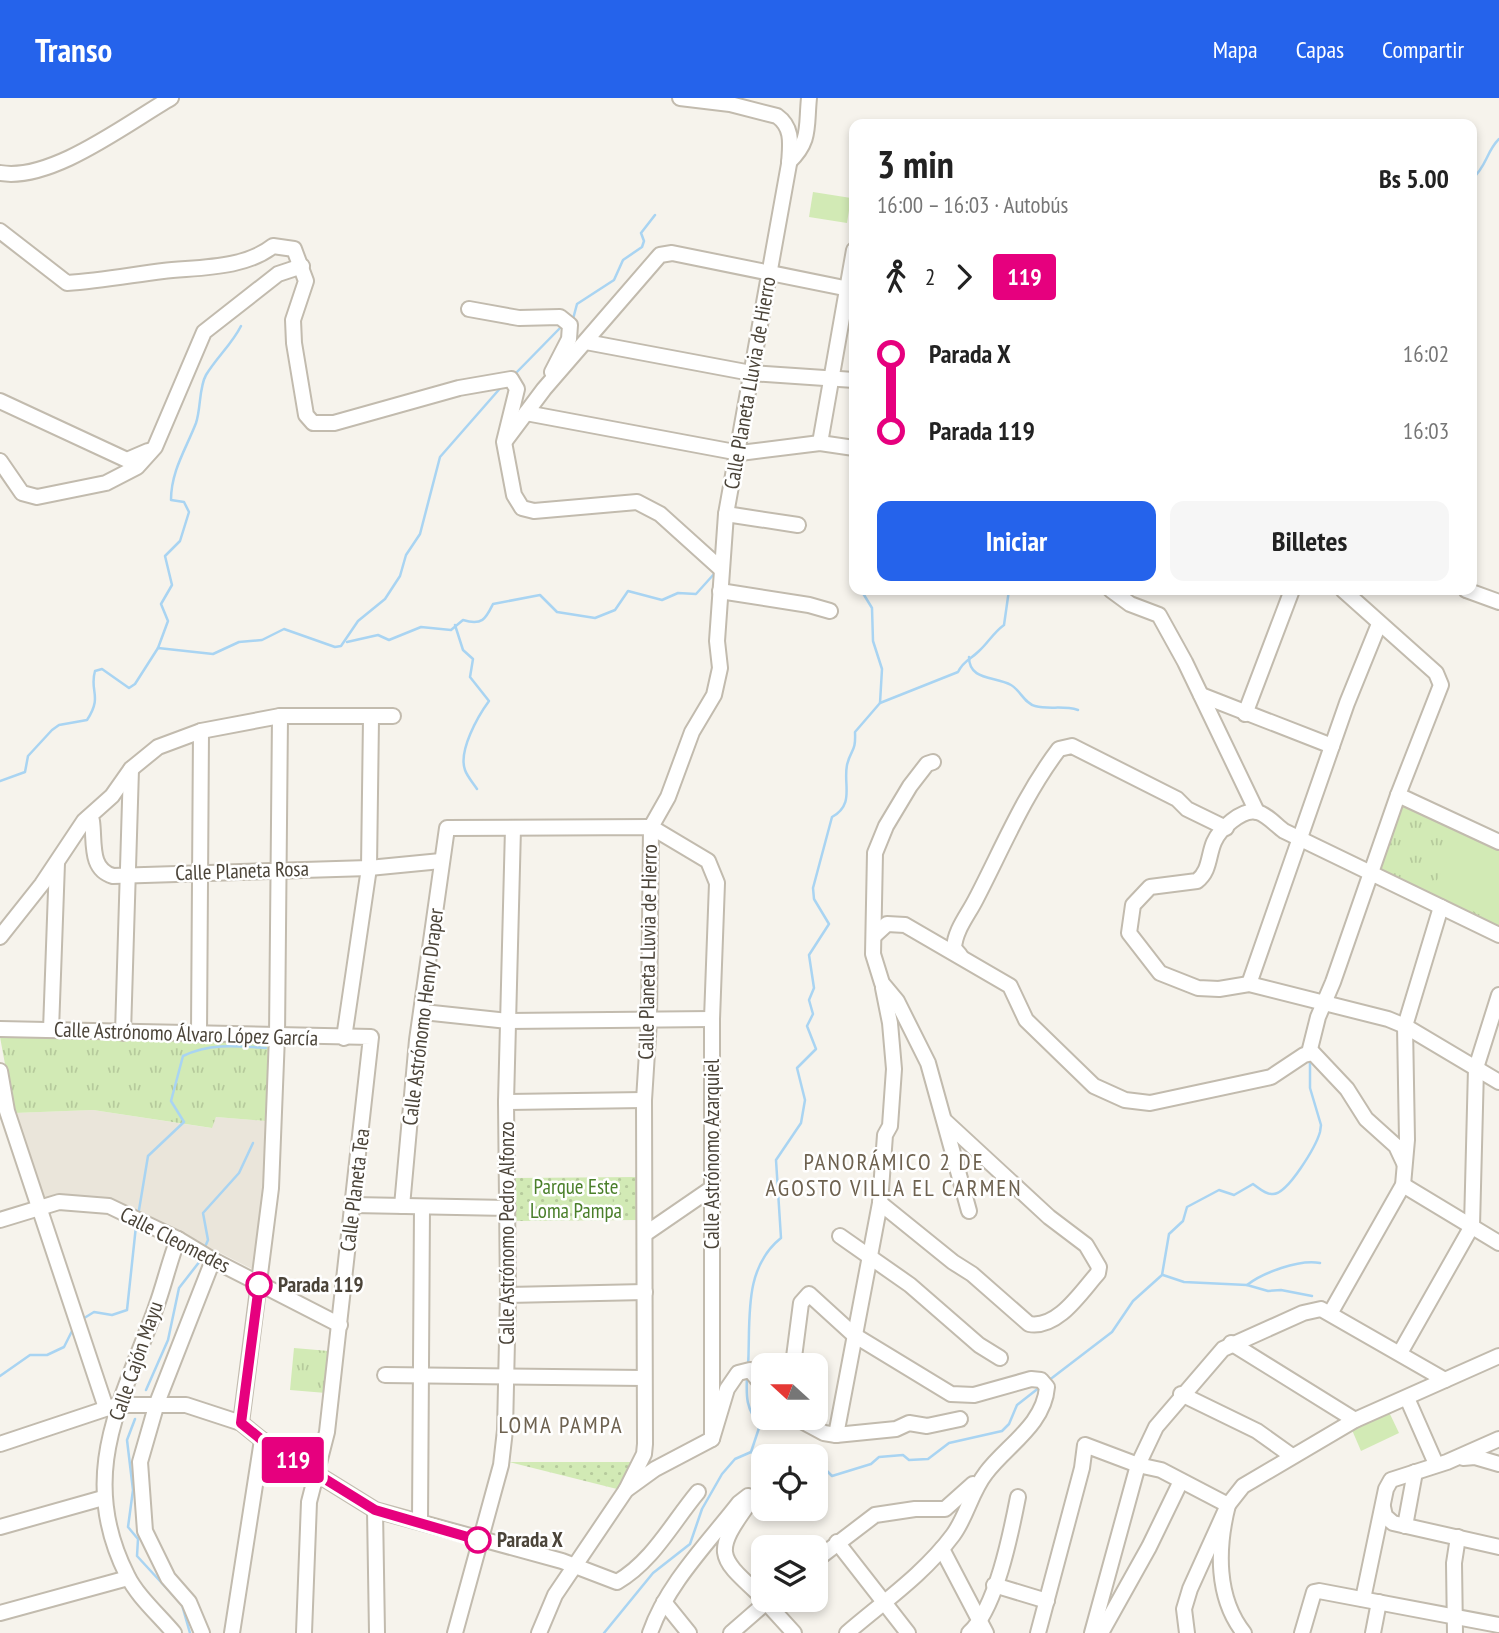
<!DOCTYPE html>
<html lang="es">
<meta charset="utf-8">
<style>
:root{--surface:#fff;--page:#f6f6f6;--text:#222;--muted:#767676;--accent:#2563eb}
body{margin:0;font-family:"PT Sans Narrow",sans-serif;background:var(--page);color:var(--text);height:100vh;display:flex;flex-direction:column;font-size:26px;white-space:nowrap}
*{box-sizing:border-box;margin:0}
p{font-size:23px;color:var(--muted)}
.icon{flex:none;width:38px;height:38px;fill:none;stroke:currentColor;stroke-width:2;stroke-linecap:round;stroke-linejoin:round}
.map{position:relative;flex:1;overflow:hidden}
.sheet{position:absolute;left:849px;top:21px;width:628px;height:476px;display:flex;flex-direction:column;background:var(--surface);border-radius:14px;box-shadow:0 4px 10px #0003}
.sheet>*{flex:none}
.badge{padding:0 14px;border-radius:5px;font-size:24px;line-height:46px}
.needle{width:46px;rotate:291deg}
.controls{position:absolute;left:751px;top:1255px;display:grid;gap:14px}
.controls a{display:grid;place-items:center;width:77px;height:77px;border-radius:14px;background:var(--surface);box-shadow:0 4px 10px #0003;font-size:35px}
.map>.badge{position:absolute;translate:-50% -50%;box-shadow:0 0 0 4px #fff}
.legs{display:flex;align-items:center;gap:10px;height:77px;padding:0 28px;font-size:23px}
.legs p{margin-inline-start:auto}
.head{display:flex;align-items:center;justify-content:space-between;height:119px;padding:0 28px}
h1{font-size:38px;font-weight:600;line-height:52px}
.button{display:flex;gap:14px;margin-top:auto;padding:14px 28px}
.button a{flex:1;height:80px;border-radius:14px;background:var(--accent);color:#fff;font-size:28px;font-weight:600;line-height:80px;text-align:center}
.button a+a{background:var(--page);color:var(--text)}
ul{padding:0 28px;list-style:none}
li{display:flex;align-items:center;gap:24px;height:77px;font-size:26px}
li i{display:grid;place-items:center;width:10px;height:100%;margin:0 9px;background:currentColor}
li i::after{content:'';width:18px;height:18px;margin:-9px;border:5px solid;border-radius:50%;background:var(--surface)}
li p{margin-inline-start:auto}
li:first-child i{background:linear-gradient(#0000 50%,currentColor 0)}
li:last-child i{background:linear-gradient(currentColor 50%,#0000 0)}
header{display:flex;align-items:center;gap:42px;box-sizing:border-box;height:98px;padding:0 35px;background:var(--accent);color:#fff}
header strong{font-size:33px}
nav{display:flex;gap:38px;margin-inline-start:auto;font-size:24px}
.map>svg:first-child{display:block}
</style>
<header>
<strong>Transo</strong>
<nav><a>Mapa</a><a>Capas</a><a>Compartir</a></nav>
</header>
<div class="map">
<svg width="1499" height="1535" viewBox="0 0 1499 1535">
<defs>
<pattern id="grass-tufts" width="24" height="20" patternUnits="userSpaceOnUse" patternTransform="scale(1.75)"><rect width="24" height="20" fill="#d2eab5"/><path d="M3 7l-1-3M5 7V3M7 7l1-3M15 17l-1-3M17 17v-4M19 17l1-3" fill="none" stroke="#b6ca9c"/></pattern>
<pattern id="park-dots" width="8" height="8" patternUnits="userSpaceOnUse" patternTransform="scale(1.75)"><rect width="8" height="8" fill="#d2eab5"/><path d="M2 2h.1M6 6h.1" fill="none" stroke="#b6ca9c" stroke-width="1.8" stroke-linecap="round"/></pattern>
</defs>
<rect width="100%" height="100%" fill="#f6f3ec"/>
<path fill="#eae5da" d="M93,1012L211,1030L216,1019L266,1023L263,1093L254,1172L114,1101L95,1098L42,1101L14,1015Z"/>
<g fill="url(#grass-tufts)">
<path d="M1402,703L1499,748V833L1378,773Z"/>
<path d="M0,939L270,944L266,1023L216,1019L212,1030L93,1012L14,1015Z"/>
<path d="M294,1250L329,1253L326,1295L290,1292Z"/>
</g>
<g fill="url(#park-dots)">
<path d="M637,1079V1122L515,1123V1080Z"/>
<path d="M509,1364H634L617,1391Z"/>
</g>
<g fill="#d2eab5">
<path d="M813,94L851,100L847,125L809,119Z"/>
<path d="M1463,735L1499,754V827L1432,791Z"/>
<path d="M612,1085L613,1109L576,1110L575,1086Z"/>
<path d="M1389,1314L1399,1335L1361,1353L1352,1332Z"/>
</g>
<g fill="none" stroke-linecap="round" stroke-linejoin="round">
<g stroke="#a9d4f2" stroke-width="2.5">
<path d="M1472,81C1487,68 1486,54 1499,41"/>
<path d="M573,221L577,206L614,182L623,162L642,149L644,143L641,135L655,117"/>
<path d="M513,278L562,228"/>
<path d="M861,492L872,510L873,543L882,571L880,605"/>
<path d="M455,527L463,552L473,561L470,579L489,603C478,618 458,653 465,672C467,678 473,685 477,691"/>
<path d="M347,544L378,537L389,542L421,529L451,532L463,522C483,528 486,520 493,506L540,497L557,514L595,520L615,512L628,493L662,502L678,495L696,496L714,476"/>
<path d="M158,550L168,523L161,506L172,487L165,458L180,443L189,414L184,404L171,402C171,373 186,351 196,325C201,310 199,289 206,277C217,259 232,246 241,228"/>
<path d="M969,559C969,583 995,578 1011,587C1020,592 1025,606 1035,608C1050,612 1062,607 1078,612"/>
<path d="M0,683L25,674L28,658L52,632L59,627L87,622C103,598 89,593 95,573L102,571L129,590L135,586L158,550L213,556L239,544L262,542L284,531L335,549L341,548L358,523L385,501L400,478L406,457L420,436L440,359L503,287"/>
<path d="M138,1118L148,1058L184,1024L171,1003L183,958C210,945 237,948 266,950"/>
<path d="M205,1149L208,1142L203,1115L239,1075L253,1045"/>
<path d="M1163,1177L1184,1184L1247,1187C1262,1175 1299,1161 1320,1165"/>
<path d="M1247,1187L1268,1193L1281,1192L1312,1198"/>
<path d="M81,1222L94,1214L112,1217L127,1212L136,1128"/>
<path d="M748,1268C751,1224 742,1171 781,1140L776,1062L801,1025L805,1002L797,970L816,951L807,928L813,916L809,902L814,890L809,857L829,826L814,801L813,790L832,719C855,706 843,687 847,667C851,650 856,655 855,634L880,605L958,574C964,562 970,562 979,553C988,545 993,535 1004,527L1009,492"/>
<path d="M0,1278L30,1257H47L64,1249L74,1229"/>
<path d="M1048,1283L1112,1234L1133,1203L1162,1177L1169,1136L1183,1123L1187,1109L1219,1092L1234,1097L1253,1086C1259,1090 1266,1097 1273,1096C1288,1096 1316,1048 1320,1034L1321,1027L1310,990V962"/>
<path d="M146,1292L168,1242L179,1190L200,1163"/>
<path d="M135,1321L127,1342L133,1392L128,1429L138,1441L137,1458L182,1507L190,1535"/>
<path d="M751,1354L763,1362"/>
<path d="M816,1362L832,1378L871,1366L879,1359L903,1357L909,1362L928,1361L949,1345L1002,1333L1009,1326L1017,1307L1040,1289"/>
<path d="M604,1535L653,1475L690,1446L702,1411L722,1376L735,1361L751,1354L760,1327C746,1311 746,1299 747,1278"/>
</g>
<defs>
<g id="minor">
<path d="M789,64C811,43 806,29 809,0"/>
<path d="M0,75C51,84 126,26 171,0"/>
<path d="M0,133L67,185C100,183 131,177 163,173C199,169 244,171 273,148L294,151L306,183L293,222L294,245L306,317L313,325H334L459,290L511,281L517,291L504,344L514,397L522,410L534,413L637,404L660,416L721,471"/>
<path d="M469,211L519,220L560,219L570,227L569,241L552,274"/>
<path d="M586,244L751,275L854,282"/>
<path d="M0,303L127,362L148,353"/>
<path d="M526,315L740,355L820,345L854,350"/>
<path d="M505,343L544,291L660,157L672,155L854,192"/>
<path d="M820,345L854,152"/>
<path d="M0,363L22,395L37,399L106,385L137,369L155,349L204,234L278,176L302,168"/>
<path d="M726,416L798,427"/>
<path d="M1111,492L1130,506L1159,517L1185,564L1257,714"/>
<path d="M1466,492L1499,504"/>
<path d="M720,493L809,507L830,513"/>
<path d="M1201,597L1332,648"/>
<path d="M1245,616L1292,492"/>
<path d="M933,664L927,666L910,688L886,728L875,755L873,856L882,885L897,903L928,965L969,1113"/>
<path d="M1398,697L1499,744"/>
<path d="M88,720L92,723C95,744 89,771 113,778L369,770L441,763"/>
<path d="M875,837L887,826L905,827L1010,888L1026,922L1094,988L1125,1002L1150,1005L1271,979L1304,957L1313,955L1347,991L1366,1021L1396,1048L1404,1065"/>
<path d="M1499,837L1284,733C1276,727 1266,716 1257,714C1242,710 1219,732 1214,744C1208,758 1210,773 1197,783L1150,789L1133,807L1129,835L1160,875L1198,890L1219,891L1249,886L1388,921L1405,928L1499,984"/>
<path d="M0,839L42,786L84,723L112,698L131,671L158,649L201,633L280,618H393"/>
<path d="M960,857L954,850C955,832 968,817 976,801C1002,751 1024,697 1059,651L1072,648L1177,701L1187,711L1226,730"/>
<path d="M1249,886L1347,605L1379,526"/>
<path d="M423,914L508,923L712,921"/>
<path d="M0,931L371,939L327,1334L309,1404L304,1535"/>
<path d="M51,932L57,765"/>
<path d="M123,935L131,671"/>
<path d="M199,936L201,633"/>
<path d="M344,940L369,770L371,620"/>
<path d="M1309,955L1318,919L1333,884L1398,697L1441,587L1436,575L1343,492"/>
<path d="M0,973L7,1013L106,1310"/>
<path d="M506,1004L644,1002"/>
<path d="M1403,1087L1499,1145"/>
<path d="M880,1105L953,1164L972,1176L1029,1226C1058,1231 1081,1194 1098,1175L1099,1169L1086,1147L1049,1119L945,1023"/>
<path d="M353,1107L508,1110"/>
<path d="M402,1108L417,942L447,730L651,729L708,763L717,785L712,921V1341"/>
<path d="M0,1122L59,1104L109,1108L178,1141L213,1162L340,1227"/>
<path d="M645,1136L712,1090"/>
<path d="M840,1138L910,1187L979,1247L1000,1260"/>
<path d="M508,1197L645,1194"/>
<path d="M1331,1214L1403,1087L1407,1042L1405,928L1441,809"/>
<path d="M1231,1245L1355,1322"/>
<path d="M1400,1255L1472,1128L1476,970L1499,897"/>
<path d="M793,1267L801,1205L809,1196L854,1237L951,1296L974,1297L1031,1281L1041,1282L1047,1289C1044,1327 1006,1348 986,1375C971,1394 967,1418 953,1437C924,1476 883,1504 847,1535"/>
<path d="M385,1277L644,1280"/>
<path d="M1181,1296L1257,1333L1292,1358"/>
<path d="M1407,1300L1436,1366"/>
<path d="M798,1321L824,1335L836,1337L896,1331L909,1325L927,1328L960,1321"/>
<path d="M241,1325L271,1090L277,938L280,618"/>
<path d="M836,1337L880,1105L885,1037L890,1028L894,971L890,925L883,890"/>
<path d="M0,1346L117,1307H186L241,1325L262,1342L375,1412L562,1463L617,1484C653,1463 672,1425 698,1394"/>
<path d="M1463,1360L1475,1359L1499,1366"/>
<path d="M626,1392L644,1356L645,1346L644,1002L649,923L651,729L668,699L692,634L714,597L720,570L717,543L726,416L789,66C790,48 794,30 777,18L730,6L680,0"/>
<path d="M1383,1409L1385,1418L1393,1425L1499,1449"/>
<path d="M375,1412L377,1535"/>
<path d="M420,1424L422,1109"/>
<path d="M1405,1428L1415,1374"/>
<path d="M0,1429L103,1400"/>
<path d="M837,1444L908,1535"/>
<path d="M942,1451L986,1535"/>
<path d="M816,1462L875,1417L915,1411H945L973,1386"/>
<path d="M994,1487L1047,1503"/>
<path d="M1363,1501L1386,1391L1391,1382L1447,1364L1499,1341"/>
<path d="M764,1502L794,1535"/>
<path d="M664,1504L689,1535"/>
<path d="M0,1515L128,1480"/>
<path d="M174,1535C159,1517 137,1498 127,1477C77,1378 121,1305 155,1212C164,1188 169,1164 178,1141"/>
<path d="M202,1535L189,1504L168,1480L145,1433L140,1364L157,1305L213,1162"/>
<path d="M232,1535L262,1342"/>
<path d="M455,1535L501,1367L505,1332L508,1197L506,1004L513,730"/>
<path d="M539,1535L555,1497L626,1392L655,1371L712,1341L727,1291L738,1275L750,1272L763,1288"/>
<path d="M650,1535C667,1486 708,1445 739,1405L748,1398L750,1404C711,1457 719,1459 763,1500"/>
<path d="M731,1535L769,1502"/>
<path d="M969,1535C996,1511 1011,1435 1018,1399"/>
<path d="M1038,1535L1082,1370L1085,1347L1138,1367L1161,1372L1228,1407C1217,1450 1216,1500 1244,1535"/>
<path d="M1092,1535L1138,1367L1156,1329L1223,1251L1303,1215L1321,1211L1445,1282"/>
<path d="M1101,1535L1149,1449L1181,1383"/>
<path d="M1187,1535L1184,1511L1190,1491L1228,1407L1243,1388L1355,1322L1499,1258"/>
<path d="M1302,1535L1314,1494L1319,1493L1499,1527"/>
<path d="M1373,1535L1379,1504"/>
<path d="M1455,1535L1454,1465L1458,1439"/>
</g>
</defs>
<use href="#minor" stroke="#c2bbae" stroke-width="18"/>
<use href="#minor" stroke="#fff" stroke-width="14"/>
</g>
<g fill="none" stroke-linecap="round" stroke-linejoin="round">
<defs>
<path id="line-1" d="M259,1187L241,1325L262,1342L375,1412L478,1442"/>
</defs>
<use href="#line-1" stroke="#fff" stroke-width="16"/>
<use href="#line-1" stroke="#e6007e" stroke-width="10"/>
</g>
<g fill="#fff" stroke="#e6007e" stroke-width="3.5">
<circle cx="259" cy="1187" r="12"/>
<circle cx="478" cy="1442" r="12"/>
</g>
<g text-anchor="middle" stroke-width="5" stroke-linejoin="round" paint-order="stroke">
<g font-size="21" fill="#4b4439" stroke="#fff">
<text transform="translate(750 285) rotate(-80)" y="7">Calle Planeta Lluvia de Hierro</text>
<text transform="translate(242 773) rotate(-2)" y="7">Calle Planeta Rosa</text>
<text transform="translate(648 854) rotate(-89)" y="7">Calle Planeta Lluvia de Hierro</text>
<text transform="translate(423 919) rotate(-83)" y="7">Calle Astrónomo Henry Draper</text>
<text transform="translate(186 936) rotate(2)" y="7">Calle Astrónomo Álvaro López García</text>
<text transform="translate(712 1056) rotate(-90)" y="7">Calle Astrónomo Azarquiel</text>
<text transform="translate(355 1092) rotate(-83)" y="7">Calle Planeta Tea</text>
<text transform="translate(507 1135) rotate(-90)" y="7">Calle Astrónomo Pedro Alfonzo</text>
<text transform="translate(175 1142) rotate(27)" y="7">Calle Cleomedes</text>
<text transform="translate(136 1263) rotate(-71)" y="7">Calle Cajón Mayu</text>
</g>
<g font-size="21" fill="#4a7f2a" stroke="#fff">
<text x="576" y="1096">Parque Este<tspan x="576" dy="24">Loma Pampa</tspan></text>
</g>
<g font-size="21" font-weight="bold" fill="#4b4439" stroke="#fff" text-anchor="start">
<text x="278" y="1194">Parada 119</text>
<text x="497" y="1449">Parada X</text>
</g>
<g font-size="23" letter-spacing="2" fill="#6e6250" stroke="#fff">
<text x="894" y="1072">PANORÁMICO 2 DE<tspan x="894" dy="26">AGOSTO VILLA EL CARMEN</tspan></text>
<text x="561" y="1335">LOMA PAMPA</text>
</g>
</g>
</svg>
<div class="controls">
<a><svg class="needle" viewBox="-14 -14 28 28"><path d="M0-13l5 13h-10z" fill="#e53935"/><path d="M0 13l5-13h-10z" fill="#767676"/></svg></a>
<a><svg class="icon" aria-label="locate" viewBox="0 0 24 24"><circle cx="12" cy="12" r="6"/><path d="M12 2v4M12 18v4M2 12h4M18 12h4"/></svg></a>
<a><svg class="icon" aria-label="layers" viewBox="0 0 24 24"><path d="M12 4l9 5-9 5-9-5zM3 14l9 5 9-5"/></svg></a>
</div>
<b class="badge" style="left:293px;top:1362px;background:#e6007e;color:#fff">119</b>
<section class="sheet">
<div class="head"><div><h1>3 min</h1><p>16:00 – 16:03 · Autobús</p></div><b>Bs 5.00</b></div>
<div class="legs"><svg class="icon" aria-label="walk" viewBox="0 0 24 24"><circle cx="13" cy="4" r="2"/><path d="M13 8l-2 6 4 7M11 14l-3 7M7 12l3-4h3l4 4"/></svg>2<svg class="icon" aria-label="forward" viewBox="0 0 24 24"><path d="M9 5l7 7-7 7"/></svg><b class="badge" style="background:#e6007e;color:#fff">119</b></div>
<ul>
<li><i style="color:#e6007e"></i><b>Parada X</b><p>16:02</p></li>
<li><i style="color:#e6007e"></i><b>Parada 119</b><p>16:03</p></li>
</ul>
<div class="button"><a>Iniciar</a><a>Billetes</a></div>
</section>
</div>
